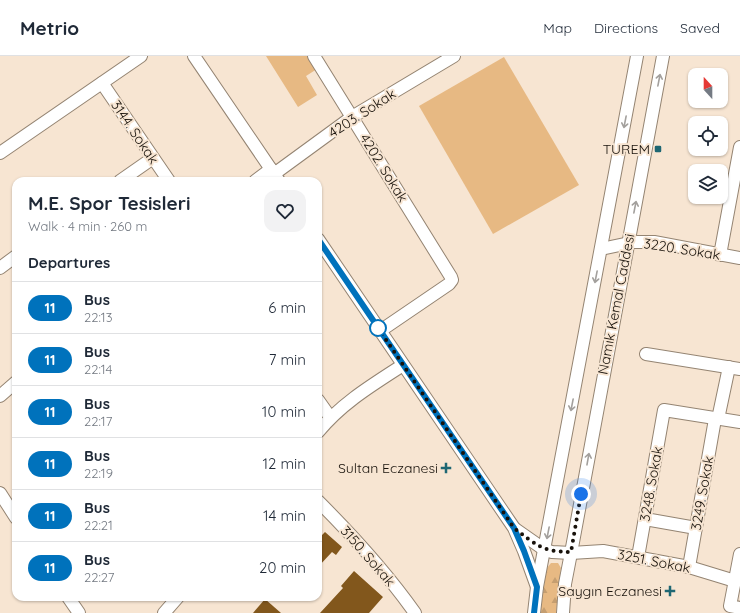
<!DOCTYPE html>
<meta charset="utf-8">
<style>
:root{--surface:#fff;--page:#f2f2f3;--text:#1f2937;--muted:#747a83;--line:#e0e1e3}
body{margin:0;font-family:Quicksand,sans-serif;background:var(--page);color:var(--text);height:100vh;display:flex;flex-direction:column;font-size:15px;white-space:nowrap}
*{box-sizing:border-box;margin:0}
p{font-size:13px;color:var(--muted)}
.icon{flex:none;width:22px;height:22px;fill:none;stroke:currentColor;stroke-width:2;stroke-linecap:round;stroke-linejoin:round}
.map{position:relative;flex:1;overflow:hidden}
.panel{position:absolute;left:12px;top:121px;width:310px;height:424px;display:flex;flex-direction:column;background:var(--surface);border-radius:12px;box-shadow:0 1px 3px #0004}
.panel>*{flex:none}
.badge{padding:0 8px;border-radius:13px;font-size:14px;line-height:26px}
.needle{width:26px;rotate:339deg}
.fabs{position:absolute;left:688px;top:12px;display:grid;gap:8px}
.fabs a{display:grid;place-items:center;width:40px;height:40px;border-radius:8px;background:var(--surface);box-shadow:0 1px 3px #0004;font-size:20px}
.you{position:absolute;width:20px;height:20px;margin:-10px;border:3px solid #fff;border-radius:50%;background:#1a73e8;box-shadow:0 0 0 6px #1a73e833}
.map>.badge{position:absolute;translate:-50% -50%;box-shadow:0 0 0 2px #fff}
h2{padding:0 16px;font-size:15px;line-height:36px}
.round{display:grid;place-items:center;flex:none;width:42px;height:42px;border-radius:12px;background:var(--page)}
.summary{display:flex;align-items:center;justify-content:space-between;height:68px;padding:0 16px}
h1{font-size:19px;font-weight:700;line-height:30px}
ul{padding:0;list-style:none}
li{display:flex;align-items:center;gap:12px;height:52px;padding:0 16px;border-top:1px solid var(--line)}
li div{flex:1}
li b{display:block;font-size:15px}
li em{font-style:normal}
li .badge{min-width:44px;font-weight:700;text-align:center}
header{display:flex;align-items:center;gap:24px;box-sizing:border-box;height:56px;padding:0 20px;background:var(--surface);border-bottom:1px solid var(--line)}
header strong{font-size:19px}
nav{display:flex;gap:22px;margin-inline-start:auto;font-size:14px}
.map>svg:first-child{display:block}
</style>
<header>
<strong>Metrio</strong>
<nav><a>Map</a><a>Directions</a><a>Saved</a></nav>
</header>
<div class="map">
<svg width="740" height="557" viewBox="0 0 740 557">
<defs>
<pattern id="forest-firs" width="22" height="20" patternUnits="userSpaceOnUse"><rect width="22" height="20" fill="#e7b983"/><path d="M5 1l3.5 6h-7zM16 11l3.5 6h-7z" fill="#c59e70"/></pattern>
</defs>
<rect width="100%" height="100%" fill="#f7e5d2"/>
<path fill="url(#forest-firs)" d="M551,507H558L561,512L556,557H540L546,517L547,512Z"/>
<g fill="#e7b983">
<path d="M266,0H308L317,13L306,20L317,39L298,51Z"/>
<path d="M504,1L579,129L493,178L419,50Z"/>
</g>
<g fill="#82571c">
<path d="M325,476L342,491L336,499L332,496L318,511V483Z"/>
<path d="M354,515L383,541L369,557H320L343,532L341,530Z"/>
<path d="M265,543L281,557H253Z"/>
</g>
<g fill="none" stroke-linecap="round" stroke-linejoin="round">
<defs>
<g id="minor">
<path d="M194,0L279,125"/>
<path d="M314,0L451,221L452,224L449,228L380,275"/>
<path d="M102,27L169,125"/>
<path d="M0,97L141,0"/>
<path d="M274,118L352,61L454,0"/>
<path d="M120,125L153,102"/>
<path d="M255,125L271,113"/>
<path d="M318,183L514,472L524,495L537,531"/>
<path d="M601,193L634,186H654L740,202"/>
<path d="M720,199L740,91"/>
<path d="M0,212L16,200"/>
<path d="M646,298L740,313"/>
<path d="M0,340L16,326"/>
<path d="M318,344L330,361"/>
<path d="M718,363L729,311"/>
<path d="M318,376C342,347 372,329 403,309"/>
<path d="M0,437L16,462"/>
<path d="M318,445C353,480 386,516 415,557"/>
<path d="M645,463L696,472"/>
<path d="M515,473L545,494L552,496L571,497L603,495L689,511L735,525"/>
<path d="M740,498L730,550L740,552"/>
<path d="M638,501L664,354L740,366"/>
<path d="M689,511L715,363"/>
<path d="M68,541L79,557"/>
<path d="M164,557L178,541"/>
<path d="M534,557L537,531L637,0"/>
<path d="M563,557L565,528L571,497L663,0"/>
</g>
</defs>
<use href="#minor" stroke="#948472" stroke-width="14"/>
<use href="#minor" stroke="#fff" stroke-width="12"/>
</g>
<defs><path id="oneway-shaft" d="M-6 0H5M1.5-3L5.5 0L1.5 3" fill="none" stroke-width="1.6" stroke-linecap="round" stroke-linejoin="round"/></defs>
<g stroke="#a3a09d">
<use href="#oneway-shaft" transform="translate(659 24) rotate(-79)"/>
<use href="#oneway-shaft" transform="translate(625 66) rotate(101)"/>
<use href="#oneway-shaft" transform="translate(635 151) rotate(-79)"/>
<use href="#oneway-shaft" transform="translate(596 221) rotate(101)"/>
<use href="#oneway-shaft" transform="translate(572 349) rotate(101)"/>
<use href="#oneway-shaft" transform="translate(588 403) rotate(-80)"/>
<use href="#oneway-shaft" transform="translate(548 477) rotate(101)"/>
</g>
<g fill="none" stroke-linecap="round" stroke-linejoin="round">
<defs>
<path id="line" d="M318,183L514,472L524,495L537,531L534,557"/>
</defs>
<use href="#line" stroke="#fff" stroke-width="9"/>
<use href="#line" stroke="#0072bc" stroke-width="6"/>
<path stroke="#18120b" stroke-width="4" stroke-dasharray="0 7.2" d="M378,272L514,472C535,488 542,496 571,496L581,438"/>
</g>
<g fill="#1e6773" stroke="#f7e5d2" stroke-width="1.5">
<rect x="654" y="89" width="8" height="8" rx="2"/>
<path d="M444 406h4v4h4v4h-4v4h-4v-4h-4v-4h4z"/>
<path d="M668 529h4v4h4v4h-4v4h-4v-4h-4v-4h4z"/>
</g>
<circle fill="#fff" stroke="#0072bc" stroke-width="2" cx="378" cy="272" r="8"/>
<g text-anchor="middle" stroke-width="4" stroke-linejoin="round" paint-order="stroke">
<g font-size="14" fill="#18120b" stroke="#f7e5d2">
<text transform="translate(362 57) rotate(-33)" y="5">4203. Sokak</text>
<text transform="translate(135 76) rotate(56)" y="5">3144. Sokak</text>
<text transform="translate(384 112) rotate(58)" y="5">4202. Sokak</text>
<text transform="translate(682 193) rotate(9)" y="5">3220. Sokak</text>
<text transform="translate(616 248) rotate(-79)" y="5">Namık Kemal Caddesi</text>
<text transform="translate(651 428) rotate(-80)" y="5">3248. Sokak</text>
<text transform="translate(702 437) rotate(-80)" y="5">3249. Sokak</text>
<text transform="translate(368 500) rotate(49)" y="5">3150. Sokak</text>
<text transform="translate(654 505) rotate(11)" y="5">3251. Sokak</text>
</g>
<g font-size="14" fill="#18120b" stroke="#f7e5d2" text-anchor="end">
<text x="650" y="98">TUREM</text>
<text x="438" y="417">Sultan Eczanesi</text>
<text x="662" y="540">Saygın Eczanesi</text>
</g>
</g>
</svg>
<div class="fabs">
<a><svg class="needle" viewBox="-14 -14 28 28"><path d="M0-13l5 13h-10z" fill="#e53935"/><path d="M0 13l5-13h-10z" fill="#747a83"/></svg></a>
<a><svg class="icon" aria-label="locate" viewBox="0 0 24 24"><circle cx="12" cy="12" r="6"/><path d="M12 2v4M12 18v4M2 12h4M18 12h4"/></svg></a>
<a><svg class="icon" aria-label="layers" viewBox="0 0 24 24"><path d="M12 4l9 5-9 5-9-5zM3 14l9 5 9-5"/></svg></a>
</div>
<div class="you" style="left:581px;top:438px"></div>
<section class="panel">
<div class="summary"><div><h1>M.E. Spor Tesisleri</h1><p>Walk · 4 min · 260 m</p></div><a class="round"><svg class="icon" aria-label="heart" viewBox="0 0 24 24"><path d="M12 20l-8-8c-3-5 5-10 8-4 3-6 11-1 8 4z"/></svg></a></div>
<h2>Departures</h2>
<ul>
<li><span class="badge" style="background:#0072bc;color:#fff">11</span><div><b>Bus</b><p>22:13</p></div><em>6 min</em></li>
<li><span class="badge" style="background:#0072bc;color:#fff">11</span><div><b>Bus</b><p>22:14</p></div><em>7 min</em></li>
<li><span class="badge" style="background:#0072bc;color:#fff">11</span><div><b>Bus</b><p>22:17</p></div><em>10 min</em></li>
<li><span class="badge" style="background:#0072bc;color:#fff">11</span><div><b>Bus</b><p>22:19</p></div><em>12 min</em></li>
<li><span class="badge" style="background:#0072bc;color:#fff">11</span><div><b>Bus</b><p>22:21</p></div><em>14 min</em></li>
<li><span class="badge" style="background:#0072bc;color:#fff">11</span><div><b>Bus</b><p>22:27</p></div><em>20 min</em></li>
</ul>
</section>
</div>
